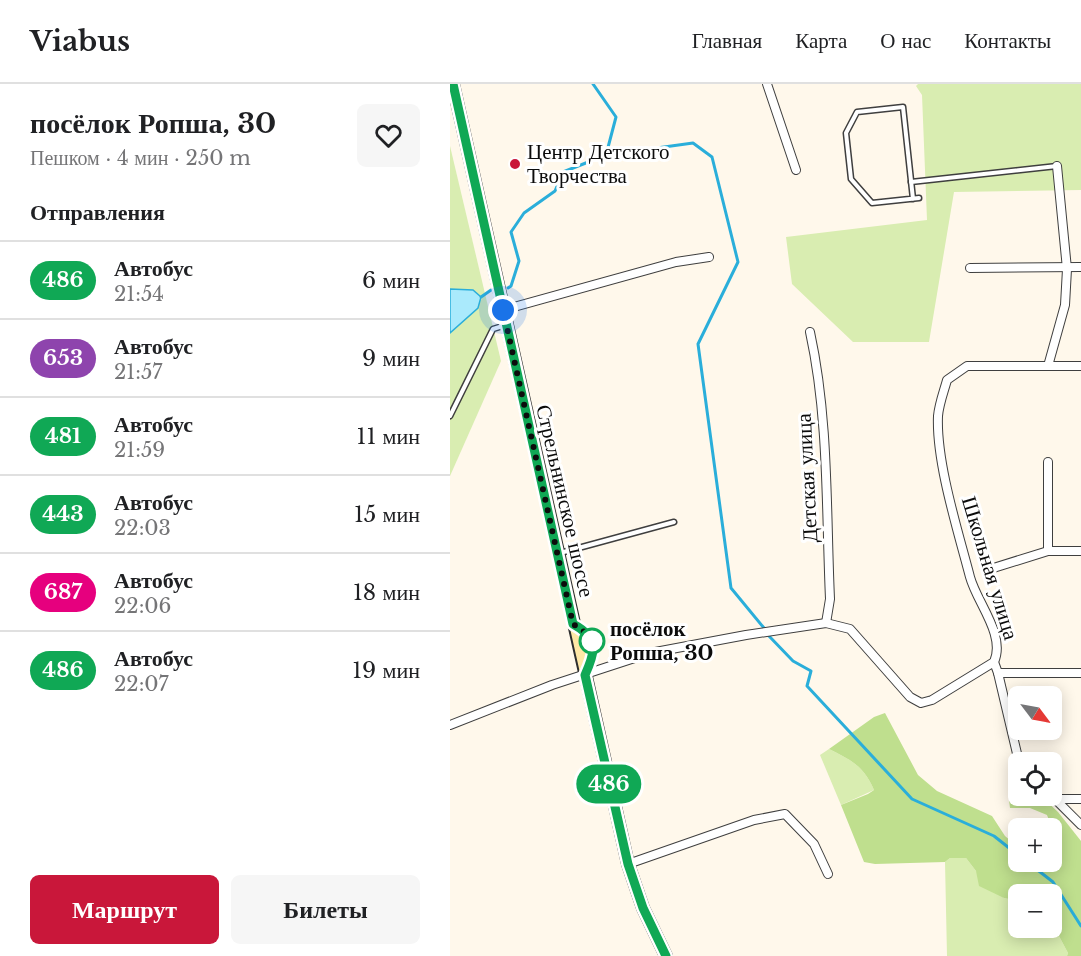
<!DOCTYPE html>
<html lang="ru">
<meta charset="utf-8">
<style>
:root{--surface:#fff;--page:#f6f6f6;--text:#202124;--muted:#757577;--line:#e0e0e0;--accent:#c9173a}
body{margin:0;font-family:"Libre Baskerville",serif;background:var(--page);color:var(--text);height:100vh;display:flex;flex-direction:column;font-size:22px;white-space:nowrap}
*{box-sizing:border-box;margin:0}
p{font-size:20px;color:var(--muted)}
.icon{flex:none;width:33px;height:33px;fill:none;stroke:currentColor;stroke-width:2;stroke-linecap:round;stroke-linejoin:round}
.map{position:relative;flex:1;overflow:hidden}
.drawer{display:flex;flex-direction:column;background:var(--surface);width:450px}
.drawer>*{flex:none}
.badge{padding:0 12px;border-radius:20px;font-size:21px;line-height:39px}
.needle{width:39px;rotate:122deg}
.tools{position:absolute;left:558px;top:602px;display:grid;gap:12px}
.tools a{display:grid;place-items:center;width:54px;height:54px;border-radius:9px;background:var(--surface);box-shadow:0 3px 15px #0003;font-size:30px}
.you{position:absolute;width:30px;height:30px;margin:-15px;border:4px solid #fff;border-radius:50%;background:#1a73e8;box-shadow:0 0 0 9px #1a73e833}
.map>.badge{position:absolute;translate:-50% -50%;box-shadow:0 0 0 3px #fff}
h2{padding:0 30px;font-size:22px;line-height:54px}
.round{display:grid;place-items:center;flex:none;width:63px;height:63px;border-radius:9px;background:var(--page)}
.overview{display:flex;align-items:center;justify-content:space-between;height:102px;padding:0 30px}
h1{font-size:28px;font-weight:700;line-height:45px}
.cta{display:flex;gap:12px;margin-top:auto;padding:12px 30px}
.cta a{flex:1;height:69px;border-radius:9px;background:var(--accent);color:#fff;font-size:24px;font-weight:700;line-height:69px;text-align:center}
.cta a+a{background:var(--page);color:var(--text)}
ul{padding:0;list-style:none}
li{display:flex;align-items:center;gap:18px;height:78px;padding:0 30px;border-top:2px solid var(--line)}
li div{flex:1}
li b{display:block;font-size:22px}
li em{font-style:normal}
li .badge{min-width:66px;font-weight:700;text-align:center}
header{display:flex;align-items:center;gap:36px;box-sizing:border-box;height:84px;padding:0 30px;background:var(--surface);border-bottom:2px solid var(--line)}
header strong{font-size:28px}
nav{display:flex;gap:33px;margin-inline-start:auto;font-size:21px}
main{display:flex;flex:1;min-height:0}
.map>svg:first-child{display:block}
</style>
<header>
<strong>Viabus</strong>
<nav><a>Главная</a><a>Карта</a><a>О нас</a><a>Контакты</a></nav>
</header>
<main>
<section class="drawer">
<div class="overview"><div><h1>посёлок Ропша, 30</h1><p>Пешком · 4 мин · 250 m</p></div><a class="round"><svg class="icon" aria-label="heart" viewBox="0 0 24 24"><path d="M12 20l-8-8c-3-5 5-10 8-4 3-6 11-1 8 4z"/></svg></a></div>
<h2>Отправления</h2>
<ul>
<li><span class="badge" style="background:#10a855;color:#fff">486</span><div><b>Автобус</b><p>21:54</p></div><em>6 мин</em></li>
<li><span class="badge" style="background:#8e44ad;color:#fff">653</span><div><b>Автобус</b><p>21:57</p></div><em>9 мин</em></li>
<li><span class="badge" style="background:#10a855;color:#fff">481</span><div><b>Автобус</b><p>21:59</p></div><em>11 мин</em></li>
<li><span class="badge" style="background:#10a855;color:#fff">443</span><div><b>Автобус</b><p>22:03</p></div><em>15 мин</em></li>
<li><span class="badge" style="background:#e6007e;color:#fff">687</span><div><b>Автобус</b><p>22:06</p></div><em>18 мин</em></li>
<li><span class="badge" style="background:#10a855;color:#fff">486</span><div><b>Автобус</b><p>22:07</p></div><em>19 мин</em></li>
</ul>
<div class="cta"><a>Маршрут</a><a>Билеты</a></div>
</section>
<div class="map">
<svg width="631" height="872" viewBox="0 0 631 872">
<rect width="100%" height="100%" fill="#fff8eb"/>
<g fill="#d9edb1">
<path d="M468,0H631V106L504,108L479,258H403L342,200L336,153L477,136L472,11L466,2Z"/>
<path d="M0,62L51,277L0,392Z"/>
<path d="M379,665C401,676 414,682 424,706L391,721L370,671Z"/>
<path d="M500,774H516L526,787L554,814L568,817V843H602V839L618,869L617,872H497L495,778Z"/>
</g>
<path fill="#bfdf8e" d="M435,629L468,691L487,707L542,732L555,752L568,763V777H602V744L597,731L580,724H560L559,716L568,705V711H590L608,728L631,757V872H617L618,869L602,839V810H568V817L554,814L529,802L526,787L516,774H500L495,778L425,780L414,778L391,721L418,710L424,706C414,682 401,676 379,665L424,633Z"/>
<path fill="#aaeafc" stroke="#2aaeda" stroke-width="1.5" d="M0,205L23,206L31,213L28,224L0,249Z"/>
<g fill="none" stroke-linecap="round" stroke-linejoin="round">
<g stroke="#2aaeda" stroke-width="3">
<path d="M143,0L166,33L156,71L243,59L262,73L288,178L248,260L281,504L314,544"/>
<path d="M58,204L61,202L69,177L61,148L74,129L105,107L113,88L156,71"/>
<path d="M31,213L41,206"/>
<path d="M318,551L343,577L361,587L357,602L462,715L544,752L568,771"/>
<path d="M576,777L603,798L631,842"/>
</g>
<defs>
<g id="lane">
<path d="M461,98L607,82"/>
<path d="M463,115L453,23L407,28L396,49L401,95L422,119L469,114"/>
<path d="M0,332L43,245L56,241"/>
<path d="M110,469L224,438"/>
<path d="M128,543C146,553 145,568 138,585"/>
</g>
<g id="street">
<path d="M317,0L346,86"/>
<path d="M520,184L631,183"/>
<path d="M53,226L226,178L259,173"/>
<path d="M360,248C379,335 376,426 380,515L376,539"/>
<path d="M598,282L615,221L617,185L607,82"/>
<path d="M598,378V467"/>
<path d="M537,486L598,467H631"/>
<path d="M544,578L548,589H631"/>
<path d="M548,589L569,678"/>
<path d="M0,641L102,601L200,569L296,551L376,539L400,545L460,613L471,619L482,616L544,578C556,551 527,519 520,493C508,447 486,378 488,332C489,320 494,307 497,296L517,282H631"/>
<path d="M601,711L631,741"/>
<path d="M605,715H631"/>
<path d="M178,780L304,736L335,730L364,760L378,790"/>
</g>
<path id="secondary" d="M3,0L178,780L193,824L216,872"/>
</defs>
<use href="#lane" stroke="#3f3f3f" stroke-width="7"/>
<use href="#street" stroke="#3f3f3f" stroke-width="10"/>
<use href="#secondary" stroke="#2e2e2e" stroke-width="14"/>
<use href="#lane" stroke="#fff" stroke-width="4"/>
<use href="#street" stroke="#fff" stroke-width="8"/>
<use href="#secondary" stroke="#ffe8a6" stroke-width="10"/>
</g>
<g fill="none" stroke-linecap="round" stroke-linejoin="round">
<defs>
<path id="line" d="M3,0L123,540C149,554 146,567 135,591L178,780L193,824L216,872"/>
</defs>
<use href="#line" stroke="#fff" stroke-width="14"/>
<use href="#line" stroke="#10a855" stroke-width="9"/>
<path stroke="#0c0c0c" stroke-width="6" stroke-dasharray="0 10.8" d="M53,226L123,540L140,552L142,557"/>
</g>
<circle fill="#c9173a" stroke="#fff" stroke-width="2" cx="65" cy="80" r="6"/>
<circle fill="#fff" stroke="#10a855" stroke-width="3" cx="142" cy="557" r="12"/>
<g text-anchor="middle" stroke-width="6" stroke-linejoin="round" paint-order="stroke">
<g font-size="21" fill="#0c0c0c" stroke="#fff" text-anchor="start">
<text x="77" y="75">Центр Детского<tspan x="77" dy="24">Творчества</tspan></text>
</g>
<g font-size="21" fill="#0c0c0c" stroke="#fff">
<text transform="translate(357 394) rotate(-93)" y="7">Детская улица</text>
<text transform="translate(115 417) rotate(77)" y="7">Стрельнинское шоссе</text>
<text transform="translate(540 484) rotate(73)" y="7">Школьная улица</text>
</g>
<g font-size="21" font-weight="bold" fill="#0c0c0c" stroke="#fff" text-anchor="start">
<text x="160" y="552">посёлок<tspan x="160" dy="24">Ропша, 30</tspan></text>
</g>
</g>
</svg>
<div class="tools">
<a><svg class="needle" viewBox="-14 -14 28 28"><path d="M0-13l5 13h-10z" fill="#e53935"/><path d="M0 13l5-13h-10z" fill="#757577"/></svg></a>
<a><svg class="icon" aria-label="locate" viewBox="0 0 24 24"><circle cx="12" cy="12" r="6"/><path d="M12 2v4M12 18v4M2 12h4M18 12h4"/></svg></a>
<a>+</a>
<a>−</a>
</div>
<div class="you" style="left:53px;top:226px"></div>
<b class="badge" style="left:159px;top:700px;background:#10a855;color:#fff">486</b>
</div>
</main>
